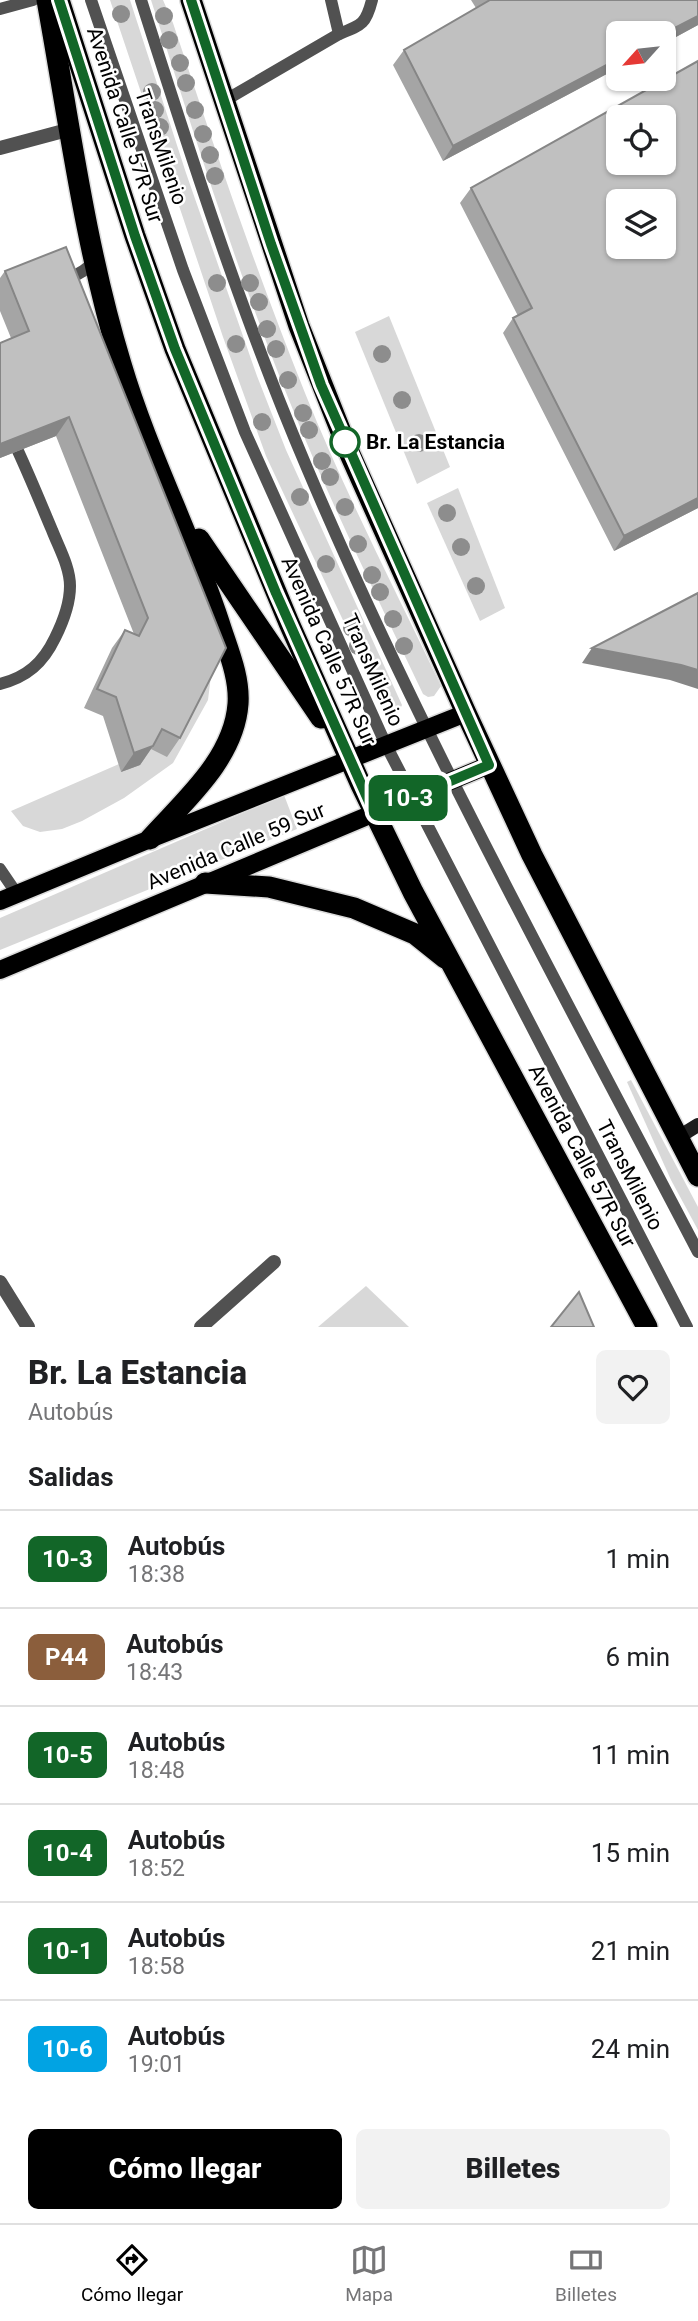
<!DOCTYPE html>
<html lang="es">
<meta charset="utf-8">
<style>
:root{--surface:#fff;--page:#f2f2f2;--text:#202124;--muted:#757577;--line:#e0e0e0;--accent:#000}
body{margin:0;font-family:Roboto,sans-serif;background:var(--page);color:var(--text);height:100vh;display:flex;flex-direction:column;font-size:26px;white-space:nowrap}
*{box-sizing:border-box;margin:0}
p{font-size:23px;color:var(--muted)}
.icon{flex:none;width:38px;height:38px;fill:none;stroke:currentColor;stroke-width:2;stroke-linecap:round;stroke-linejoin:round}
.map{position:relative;height:1327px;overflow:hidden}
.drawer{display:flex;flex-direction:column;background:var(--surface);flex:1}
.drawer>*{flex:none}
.badge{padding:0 14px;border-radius:10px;font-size:24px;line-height:46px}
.needle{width:46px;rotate:243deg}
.tools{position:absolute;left:606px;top:21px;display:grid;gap:14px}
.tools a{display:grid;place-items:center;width:70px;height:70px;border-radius:10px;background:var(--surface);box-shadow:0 2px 5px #0004;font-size:35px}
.map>.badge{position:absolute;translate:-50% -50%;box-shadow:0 0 0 4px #fff}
h2{padding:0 28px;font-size:26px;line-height:63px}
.round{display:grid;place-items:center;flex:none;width:74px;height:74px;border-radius:10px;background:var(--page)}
.summary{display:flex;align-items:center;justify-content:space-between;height:119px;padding:0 28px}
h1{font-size:33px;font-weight:800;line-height:52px}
.action{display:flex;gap:14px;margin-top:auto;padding:14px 28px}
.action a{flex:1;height:80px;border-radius:10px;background:var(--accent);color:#fff;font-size:28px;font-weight:800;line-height:80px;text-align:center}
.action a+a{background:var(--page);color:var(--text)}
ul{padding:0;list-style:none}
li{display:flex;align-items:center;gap:21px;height:98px;padding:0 28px;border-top:2px solid var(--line)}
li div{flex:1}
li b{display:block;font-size:26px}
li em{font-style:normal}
li .badge{min-width:77px;font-weight:700;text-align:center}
.dock{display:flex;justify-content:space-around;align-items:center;height:98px;border-top:2px solid var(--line);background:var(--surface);font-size:19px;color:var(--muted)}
.dock a{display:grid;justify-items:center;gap:4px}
.dock .on{color:var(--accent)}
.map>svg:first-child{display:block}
</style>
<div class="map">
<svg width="698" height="1327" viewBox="0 0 698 1327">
<rect width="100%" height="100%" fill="#fff"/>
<g fill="#d8d8d8">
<path d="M110,0H130L186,173L257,376L286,450L402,705L397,715H391L386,712L266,456L223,337Z"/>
<path d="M151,0H163L173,23C214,147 256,271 305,393C345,493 395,589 441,686L434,696L428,697L423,694C377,597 329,500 289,400C236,269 194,134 151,0Z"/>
<path d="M389,316L450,467L417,484L355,332Z"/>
<path d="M458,488L505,608L480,621L427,503Z"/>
<path d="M212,667L208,700L173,763L124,798L82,821L62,829L40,832L23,826L11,811L119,764L121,772L149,748Z"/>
<path d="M284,795L297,829L0,950V918Z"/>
<path d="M631,1080L698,1207V1230L671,1180L627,1082Z"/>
<path d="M366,1286L409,1327H318Z"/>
</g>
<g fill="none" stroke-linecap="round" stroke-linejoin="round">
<defs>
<g id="primary">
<path d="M0,901L150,839L466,713"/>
<path d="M0,970L489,765"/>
</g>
<g id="highway">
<path d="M47,0C69,121 85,246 121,364C147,452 190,534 219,622C227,648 240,676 238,704C234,759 184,801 150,839"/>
<path d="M59,0L135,236L175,349L289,623L361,785L413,892L647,1327"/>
<path d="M191,0L299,326L349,452L466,713L532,855L698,1176"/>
<path d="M199,539L321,718"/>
<path d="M205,883L269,887L354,908L415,934L445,958"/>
</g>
</defs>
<use href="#primary" stroke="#dbdbdb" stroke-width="21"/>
<use href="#highway" stroke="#dbdbdb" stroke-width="24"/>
<g stroke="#515151" stroke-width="12">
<path d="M91,0L183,270L245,432L386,745L687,1327"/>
<path d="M141,0C191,157 242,316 307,468C421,737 563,993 698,1252"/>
<path d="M0,9L33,0"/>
<path d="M339,34C362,25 366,24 372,0"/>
<path d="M224,101L339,34L331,0"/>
<path d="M64,282L83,271L96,261"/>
<path d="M0,684C27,677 43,663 55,638C63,622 70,604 70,586C70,567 59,548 52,530C41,504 30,477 18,451"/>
<path d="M0,869L17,894"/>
</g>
<g stroke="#515151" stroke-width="14">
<path d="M0,148L71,129"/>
<path d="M0,1282L28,1327"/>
<path d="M201,1327L274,1262"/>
</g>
<path stroke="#1e1e1e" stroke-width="14" d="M677,1138L698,1125"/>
<use href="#primary" stroke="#000" stroke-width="18"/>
<use href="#highway" stroke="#000" stroke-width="21"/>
</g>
<g fill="#8d8d8d">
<circle cx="121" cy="14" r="9"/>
<circle cx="164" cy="16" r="9"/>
<circle cx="169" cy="40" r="9"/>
<circle cx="180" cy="63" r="9"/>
<circle cx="186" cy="83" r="9"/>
<circle cx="152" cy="92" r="9"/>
<circle cx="155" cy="110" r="9"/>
<circle cx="195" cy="110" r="9"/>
<circle cx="160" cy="127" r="9"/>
<circle cx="203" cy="134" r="9"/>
<circle cx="210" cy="155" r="9"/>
<circle cx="215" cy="176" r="9"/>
<circle cx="217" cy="283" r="9"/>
<circle cx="250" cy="283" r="9"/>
<circle cx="259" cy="302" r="9"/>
<circle cx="267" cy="329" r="9"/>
<circle cx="236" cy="344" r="9"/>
<circle cx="276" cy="349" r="9"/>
<circle cx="382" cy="354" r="9"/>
<circle cx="288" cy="380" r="9"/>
<circle cx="402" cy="400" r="9"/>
<circle cx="303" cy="413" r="9"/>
<circle cx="262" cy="422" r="9"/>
<circle cx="309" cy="430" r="9"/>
<circle cx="419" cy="443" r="9"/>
<circle cx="322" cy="461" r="9"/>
<circle cx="330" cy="477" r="9"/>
<circle cx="300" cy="497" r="9"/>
<circle cx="345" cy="507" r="9"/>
<circle cx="447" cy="513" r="9"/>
<circle cx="358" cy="544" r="9"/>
<circle cx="461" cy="547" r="9"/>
<circle cx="326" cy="564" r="9"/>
<circle cx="372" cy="575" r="9"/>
<circle cx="476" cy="586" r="9"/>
<circle cx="380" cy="592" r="9"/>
<circle cx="393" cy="619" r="9"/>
<circle cx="352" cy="628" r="9"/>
<circle cx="358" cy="646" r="9"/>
<circle cx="404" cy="646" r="9"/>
</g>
<g fill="#a5a5a5">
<path d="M471,0H698V25L663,44V33H618V68L443,161L393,65L404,50L476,8Z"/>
<path d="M471,188L698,508L614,551L503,333L513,318L518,316L460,203Z"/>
<path d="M66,247L180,738L167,757L151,749L140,765L121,772L103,716L84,708L112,648L125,630L134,634L56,436L0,458V343L11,338L0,311V278L5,271Z"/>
</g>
<g fill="#868686">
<path d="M698,16V25L663,44V34Z"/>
<path d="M618,59V68L443,161L453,146Z"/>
<path d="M69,417L56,436L0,458V444Z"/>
<path d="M698,498V508L614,551L624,536Z"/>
<path d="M592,648L681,665L698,670V689L670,680L582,663Z"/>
<path d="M153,746L140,765L121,772L134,753Z"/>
</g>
<g fill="#c0c0c0" stroke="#868686" stroke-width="2" fill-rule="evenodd">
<path d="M490,0H698V16L663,34V33H618V59L453,146L404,50Z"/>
<path d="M698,61V498L624,536L513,318L532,308L471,188ZM618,117H663V163H618ZM618,201H663V247H618Z"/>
<path d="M66,247L226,648L180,738L162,729L153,746L134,753L116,697L97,689L125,630L139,636L148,618L69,417L0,444V343L29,331L5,271Z"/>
<path d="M698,593V670L681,665L592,648Z"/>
<path d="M579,1292L594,1327H551Z"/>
</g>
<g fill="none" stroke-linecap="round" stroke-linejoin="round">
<defs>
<path id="line" d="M59,0L135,236L175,349L276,593L374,813L489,765L321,385L271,244L191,0"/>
</defs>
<use href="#line" stroke="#fff" stroke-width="16"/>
<use href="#line" stroke="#126628" stroke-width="10"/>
</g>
<circle fill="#fff" stroke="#126628" stroke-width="3.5" cx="345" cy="442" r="14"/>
<g text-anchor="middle" stroke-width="5" stroke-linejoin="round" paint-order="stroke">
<g font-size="21" fill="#000" stroke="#fff">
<text transform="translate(125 125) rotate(72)" y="7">Avenida Calle 57R Sur</text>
<text transform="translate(161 147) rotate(71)" y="7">TransMilenio</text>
<text transform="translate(329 651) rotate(66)" y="7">Avenida Calle 57R Sur</text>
<text transform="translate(373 670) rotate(66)" y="7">TransMilenio</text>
<text transform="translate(236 846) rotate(-23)" y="7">Avenida Calle 59 Sur</text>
<text transform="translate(582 1156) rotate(62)" y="7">Avenida Calle 57R Sur</text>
<text transform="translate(630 1175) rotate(63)" y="7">TransMilenio</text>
</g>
<g font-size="21" font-weight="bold" fill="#000" stroke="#fff" text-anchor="start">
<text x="366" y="449">Br. La Estancia</text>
</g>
</g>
</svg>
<div class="tools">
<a><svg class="needle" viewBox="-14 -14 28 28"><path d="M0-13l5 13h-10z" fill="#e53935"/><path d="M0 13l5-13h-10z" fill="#757577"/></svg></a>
<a><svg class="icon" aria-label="locate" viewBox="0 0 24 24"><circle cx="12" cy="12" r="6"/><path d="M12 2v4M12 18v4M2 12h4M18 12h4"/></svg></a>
<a><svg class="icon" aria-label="layers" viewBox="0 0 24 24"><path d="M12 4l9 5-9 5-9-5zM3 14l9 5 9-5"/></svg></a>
</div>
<b class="badge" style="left:408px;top:798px;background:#126628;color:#fff">10-3</b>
</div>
<section class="drawer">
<div class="summary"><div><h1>Br. La Estancia</h1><p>Autobús</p></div><a class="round"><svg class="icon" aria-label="heart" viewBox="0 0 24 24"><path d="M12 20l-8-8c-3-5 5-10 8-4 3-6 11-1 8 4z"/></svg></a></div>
<h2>Salidas</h2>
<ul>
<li><span class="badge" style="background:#126628;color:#fff">10-3</span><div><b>Autobús</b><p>18:38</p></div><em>1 min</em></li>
<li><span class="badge" style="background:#8b5e3c;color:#fff">P44</span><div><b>Autobús</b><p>18:43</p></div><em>6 min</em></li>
<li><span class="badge" style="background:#126628;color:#fff">10-5</span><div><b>Autobús</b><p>18:48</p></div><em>11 min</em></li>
<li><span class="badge" style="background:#126628;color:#fff">10-4</span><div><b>Autobús</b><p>18:52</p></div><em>15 min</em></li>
<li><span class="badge" style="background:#126628;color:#fff">10-1</span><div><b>Autobús</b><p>18:58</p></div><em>21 min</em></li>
<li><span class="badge" style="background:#01a3e3;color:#fff">10-6</span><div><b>Autobús</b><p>19:01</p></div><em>24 min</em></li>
</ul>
<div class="action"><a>Cómo llegar</a><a>Billetes</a></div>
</section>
<nav class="dock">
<a class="on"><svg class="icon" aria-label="directions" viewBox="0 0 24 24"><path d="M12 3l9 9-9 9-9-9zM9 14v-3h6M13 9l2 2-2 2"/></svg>Cómo llegar</a>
<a><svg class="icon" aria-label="map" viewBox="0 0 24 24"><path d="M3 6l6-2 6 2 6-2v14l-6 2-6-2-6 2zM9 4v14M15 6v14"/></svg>Mapa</a>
<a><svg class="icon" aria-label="tickets" viewBox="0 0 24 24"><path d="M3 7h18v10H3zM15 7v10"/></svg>Billetes</a>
</nav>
